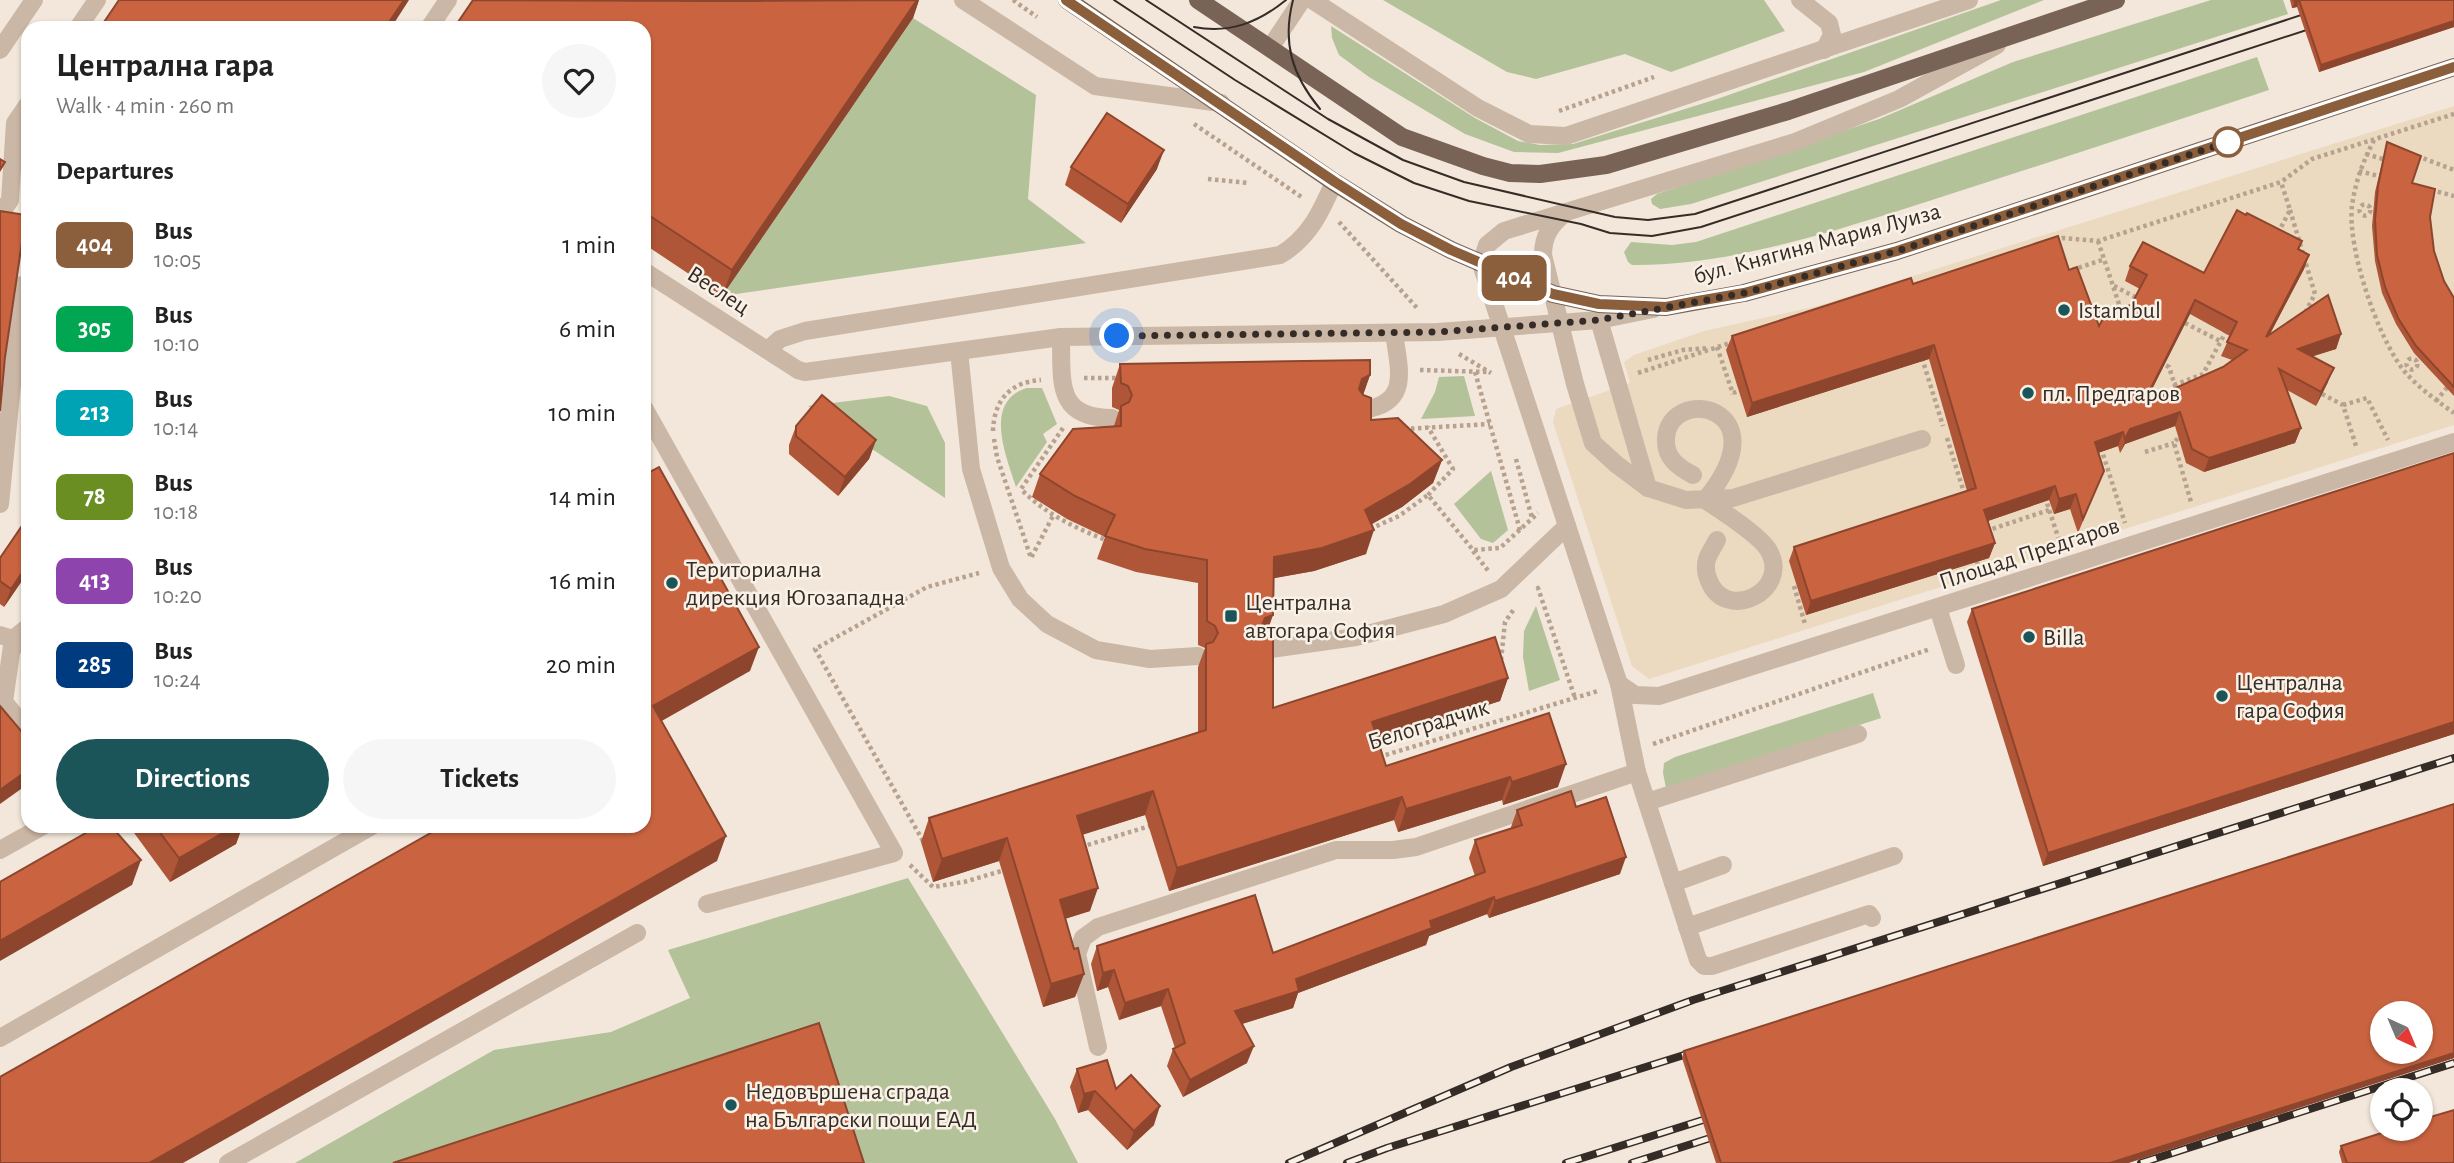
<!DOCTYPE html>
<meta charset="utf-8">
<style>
:root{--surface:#fff;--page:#f6f6f6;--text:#222;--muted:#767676;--accent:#1b5459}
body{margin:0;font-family:"Alegreya Sans",sans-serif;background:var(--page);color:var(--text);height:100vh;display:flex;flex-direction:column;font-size:26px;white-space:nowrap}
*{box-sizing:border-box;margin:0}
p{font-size:23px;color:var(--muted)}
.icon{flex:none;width:38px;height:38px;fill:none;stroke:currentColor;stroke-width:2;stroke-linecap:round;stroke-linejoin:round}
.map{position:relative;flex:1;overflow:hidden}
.side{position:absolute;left:21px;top:21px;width:630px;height:812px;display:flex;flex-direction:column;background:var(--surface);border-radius:21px;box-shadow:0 2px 5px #0004}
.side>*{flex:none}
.badge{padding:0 14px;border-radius:10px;font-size:24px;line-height:46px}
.needle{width:46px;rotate:136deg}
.fabs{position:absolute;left:2370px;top:1001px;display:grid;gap:14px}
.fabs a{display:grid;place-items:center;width:63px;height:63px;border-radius:50%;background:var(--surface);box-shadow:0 2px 5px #0004;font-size:35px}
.you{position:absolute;width:35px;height:35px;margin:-18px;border:5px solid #fff;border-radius:50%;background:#1a73e8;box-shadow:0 0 0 10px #1a73e833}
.map>.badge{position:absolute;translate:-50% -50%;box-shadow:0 0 0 4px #fff}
h2{padding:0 35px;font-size:26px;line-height:63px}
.round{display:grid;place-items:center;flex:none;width:74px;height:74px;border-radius:37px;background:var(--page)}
.summary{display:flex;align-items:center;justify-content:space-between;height:119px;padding:0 35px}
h1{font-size:33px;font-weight:700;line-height:52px}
.action{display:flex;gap:14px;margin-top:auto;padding:14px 35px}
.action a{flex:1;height:80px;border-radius:42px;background:var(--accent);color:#fff;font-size:28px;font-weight:700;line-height:80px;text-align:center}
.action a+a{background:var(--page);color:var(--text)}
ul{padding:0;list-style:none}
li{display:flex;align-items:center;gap:21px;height:84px;padding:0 35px}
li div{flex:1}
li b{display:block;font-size:26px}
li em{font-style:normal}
li .badge{min-width:77px;font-weight:700;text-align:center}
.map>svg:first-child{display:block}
</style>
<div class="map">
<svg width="2454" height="1163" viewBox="0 0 2454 1163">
<rect width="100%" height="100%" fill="#f2e7da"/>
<g fill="#b3c299">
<path d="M1383,0H1764L1785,31L1671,72L1625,54L1536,79L1507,72Z"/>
<path d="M2001,0H2044L1864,72L1558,153L1514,152L1465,134L1369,77L1339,55L1332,38L1331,26L1475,118L1518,141L1540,145L1573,144L1717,99Z"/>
<path d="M2211,0H2283L2288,14L1691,204L1660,209L1652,204L1651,199L1657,194L1879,119L2013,62Z"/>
<path d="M913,18L1036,95L1028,199L1086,243L722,296Z"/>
<path d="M2257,57L2269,90C2157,127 2044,164 1932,200C1837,230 1732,266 1632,265L1628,262L1624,252L1631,242L1672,245L1696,242Z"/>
<path d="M1464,376L1475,416L1421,419L1435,392L1439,377Z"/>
<path d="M1027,388H1042L1057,424L1043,434L1047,442L1016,487C1007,458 982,401 1027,388Z"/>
<path d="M889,396L927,406L945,443V498L808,406Z"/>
<path d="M1491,471L1508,530L1493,543L1481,539L1454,504Z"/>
<path d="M1536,606L1560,680L1529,691L1523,657L1524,631Z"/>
<path d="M1873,693L1881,718L1666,788L1663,773L1664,763L1675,757Z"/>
<path d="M908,878L1055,1119L1078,1163H295L494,1050L611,1032L690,998L668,950Z"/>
</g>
<path fill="#ebd9c0" d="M2454,106V425L1649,679L1632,666L1553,422L1556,409L1630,383L1624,362L1634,355L1704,331L1818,306Z"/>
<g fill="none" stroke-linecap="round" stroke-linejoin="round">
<g stroke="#b7a18f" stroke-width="4.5" stroke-dasharray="3.5 3.5" stroke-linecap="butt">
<path d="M1013,0L1037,17"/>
<path d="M1559,111L1654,77"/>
<path d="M1194,124L1303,198"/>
<path d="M2374,140C2363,161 2355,183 2352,206C2347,248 2378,339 2405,372C2419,388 2437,401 2454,413"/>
<path d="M2366,154L2386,160"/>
<path d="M2417,156L2454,170"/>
<path d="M2359,171L2382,177"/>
<path d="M1208,179L1249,183"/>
<path d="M2431,190L2454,196"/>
<circle cx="2365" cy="210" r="5.5"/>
<path d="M2290,210L2315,294L2305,313"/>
<path d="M1339,222L1418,309"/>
<path d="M2278,233L2290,210L2281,182"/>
<path d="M2055,240L2063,238L2098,241L2281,182L2312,159L2454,114"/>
<path d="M2098,241L2122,313"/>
<path d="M2072,270L2105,259"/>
<path d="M2114,286L2137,298"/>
<path d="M2090,315L2119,306"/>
<path d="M2185,323L2222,342"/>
<path d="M1717,347L1733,394"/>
<path d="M1459,354L1491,373"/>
<path d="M1922,358L1943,426"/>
<circle cx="2412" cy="364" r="5.5"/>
<path d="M1648,360L1683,350L1709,348"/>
<path d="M2160,362L2169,367L2177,392"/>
<path d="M1420,370L1488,372"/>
<path d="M1475,372L1520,530"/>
<path d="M1638,373L1733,342"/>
<path d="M1084,378H1121"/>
<path d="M2174,385L2203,374L2228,328"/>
<path d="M1733,393L1744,389"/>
<path d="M2322,394L2343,405L2357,449"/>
<path d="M2436,401L2454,379"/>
<path d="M2343,405L2367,398L2388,440"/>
<path d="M1063,428L1021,489C1044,513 1075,528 1106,540"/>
<path d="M1404,429L1490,424"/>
<path d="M993,431C994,400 1010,382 1041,380"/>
<path d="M2182,433L2174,443L2191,502"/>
<path d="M1947,438L1965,496"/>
<path d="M994,439L997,457L1031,558L1054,514"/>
<path d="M2101,448L2125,523"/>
<path d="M2145,452L2174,443"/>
<path d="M1516,459L1532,518"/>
<path d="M1428,495L1453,469L1428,427"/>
<path d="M2045,497L2060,543"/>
<path d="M1370,529L1399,516L1428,495L1473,550L1500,548L1538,513"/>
<path d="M1986,531L2049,510"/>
<path d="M1473,551L1489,572"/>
<path d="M1977,562L1979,569"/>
<path d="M1794,586L1805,624"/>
<path d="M1537,589L1538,588L1575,698"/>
<path d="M1501,660L1505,622L1514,609"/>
<path d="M1653,744L1930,649"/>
<path d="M1379,757L1598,691"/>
<path d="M923,841L815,649L927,587L979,573"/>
<path d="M1081,847L1153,825"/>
<path d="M910,865L933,887L964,882L1005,870"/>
</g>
<g stroke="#cbb7a5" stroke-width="18">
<path d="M963,0L1095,86L1221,103"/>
<path d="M1312,0L1478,108L1529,134L1566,136L1969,0"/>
<path d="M1800,0L1829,23L1832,35L1824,50"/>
<path d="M78,28L97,0"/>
<path d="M429,28L448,0"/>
<path d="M1270,48L1302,0"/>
<path d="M0,50L34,0"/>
<path d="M1566,212C1551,225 1543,235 1543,255L1575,384L1593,443L1616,464L1648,488L1686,500L1733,498L1922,439"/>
<path d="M0,215L10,200L15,123L28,104"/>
<path d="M644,271L798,370L805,372L1061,337L1438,332L1599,320L1653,309"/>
<path d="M1599,320L1648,488"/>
<path d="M1061,337C1062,381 1055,418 1112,418"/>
<path d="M768,350L780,339L805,331L1280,255C1309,238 1321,212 1334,182"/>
<path d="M959,351L971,469L1001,568L1020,599L1047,624L1096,650L1150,659L1198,656"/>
<path d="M644,408L894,853L707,904"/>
<path d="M1362,410C1411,404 1399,370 1394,333"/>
<path d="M1693,475C1678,467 1665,458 1666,439C1668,384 1784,405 1705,500C1720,510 1760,535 1769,551C1791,591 1726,623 1709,581C1706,574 1705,566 1707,559C1709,553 1714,546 1717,540"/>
<path d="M0,504L22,285"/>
<path d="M1938,608L1956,665"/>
<path d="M0,635L13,639L28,647"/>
<path d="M13,639L4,702L28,731"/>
<path d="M13,639L28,627"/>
<path d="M1264,650L1356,637L1444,614L1501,589L1567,526"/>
<path d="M1619,684L1635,695L1659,696L2454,442"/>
<path d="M1647,802L1858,734"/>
<path d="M0,850L43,826"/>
<path d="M1673,883L1723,865"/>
<path d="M1872,918L1869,914L1712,966H1704L1698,960L1637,772L1619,684L1481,264L1487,245L1504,231L1795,142L1899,99L1997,45"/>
<path d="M1687,927L1894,856"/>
<path d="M0,1038L372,826"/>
<path d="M1098,1047L1077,954L1083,938L1098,927L1336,850H1393L1416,847L1637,772"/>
<path d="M228,1163L637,933"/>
</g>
<g stroke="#796357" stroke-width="18">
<path d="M1067,0L1334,182L1401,224L1451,250L1553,294L1599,304L1666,307L1744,293L1897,251L2454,67"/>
<path d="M1198,0L1402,137L1483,166L1510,173L1540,174L1606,165L1788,111L2116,0"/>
</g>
<g stroke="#362c27" stroke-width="2">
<path d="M1114,0L1235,80L1354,153L1414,183L1469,201L1581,224L1610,233L1652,236L1701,227L2322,25"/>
<path d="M1146,0L1328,119L1403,160L1464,182L1615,217L1648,220L1695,214L2347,0"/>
<path d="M1293,0C1282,43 1292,75 1320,109"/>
<path d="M1194,27C1230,34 1259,22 1286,0"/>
</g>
<defs>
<g id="rail">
<path d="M1289,1163L1511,1067L1693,1000L2454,758"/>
<path d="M1347,1163L1387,1148L1700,1050"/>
<path d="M1566,1163L1722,1114"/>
<path d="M1632,1163L1726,1133"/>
<path d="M2141,1163L2454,1063"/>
</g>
</defs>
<use href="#rail" stroke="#362c27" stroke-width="8"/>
<use href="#rail" stroke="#faf1e6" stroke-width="5" stroke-dasharray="16" stroke-linecap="butt"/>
</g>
<g fill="#ae5637" fill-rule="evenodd">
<path d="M716,0H919L913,18L722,296L644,244V28Z"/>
<path d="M2290,0H2454V27L2319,72L2297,7L2292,8Z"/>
<path d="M2387,142L2412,183L2430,217L2434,251L2444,281L2454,298V396L2414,353L2396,324L2382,293L2375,261L2372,226L2375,192Z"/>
<path d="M1071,167L1157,169L1121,223L1065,185Z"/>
<path d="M2302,241L2299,250L2309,255L2304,269L2270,334H2341L2336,349L2312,356L2328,382L2316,406L2287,390L2301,428L2295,443L2204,472L2186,463L2175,426L2125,444L2120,453L2118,446L2098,453L2104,471L2078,533L2070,509L2054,514L2049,500L1988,521L1995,543L1989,558L1806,615L1789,561L1794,547L1967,491L1929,359L1747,417L1726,350L1732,336L1913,284L2069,270L2099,326L2131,305L2140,289L2125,281L2130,266L2204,273ZM2190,314L2230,336L2221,356L2232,360L2223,367L2146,401Z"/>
<path d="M1120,364L1370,375L1363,395L1371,420L1442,460L1433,483L1402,507L1372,524L1366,554L1314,571L1273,578L1266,635L1273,708L1508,678L1500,701L1377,740L1386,766L1549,713L1558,787L1503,805L1502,800L1398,832L1394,820L1169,891L1145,815L1082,835L1090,911L1065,919L1074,949L1084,974L1075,997L1043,1007L999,861L933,882L921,842L929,818L1198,732V667L1205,648L1198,645V583L1136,572L1097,559L1105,537L1067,519L1032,497L1040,474L1114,426L1119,410L1112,407V388Z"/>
<path d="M796,426L876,440L869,459L838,496L789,454V445Z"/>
<path d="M2454,453V734L2043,866L1967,622L1972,609Z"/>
<path d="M28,517V572L4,607L0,604V558Z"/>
<path d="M2454,804V1058L2128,1163H1716L1682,1058L1684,1051Z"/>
<path d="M1576,807L1620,874L1489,918L1487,914L1429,936L1426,945L1298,993L1293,1008L1242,1024L1247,1063L1183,1097L1167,1066L1173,1049L1175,1048L1161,1006L1119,1020L1108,987L1097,991L1091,964L1097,946L1273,953L1475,876L1469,858L1475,840L1511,828V827L1517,810Z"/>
<path d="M129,826H252L240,833L236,844L170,882Z"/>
<path d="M1077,1069L1116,1089L1154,1125L1127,1150L1088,1110L1078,1113L1070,1087Z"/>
<path d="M2341,1146L2454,1163H2342L2339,1152Z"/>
</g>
<g fill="#8d462d">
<path d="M404,0H409L391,28H385Z"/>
<path d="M917,0H919L913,18L722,296L732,270Z"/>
<path d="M2299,0L2297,7L2292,8L2295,2Z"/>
<path d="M2454,21V27L2319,72L2321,65Z"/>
<path d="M1164,150L1157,169L1121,223L1128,204Z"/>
<path d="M2309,255L2304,269L2261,351L2266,337Z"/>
<path d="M2195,300L2190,314L2138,417L2144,402Z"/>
<path d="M2341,334L2336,349L2292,363L2298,349Z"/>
<path d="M1934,345L1929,359L1747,417L1752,403Z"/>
<path d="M2334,368L2328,382L2316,406L2321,392Z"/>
<path d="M1370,375L1362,398L1354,402L1362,379Z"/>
<path d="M2180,412L2175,426L2125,444L2120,453L2130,429Z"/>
<path d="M2301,428L2295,443L2204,472L2209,458Z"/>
<path d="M2123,432L2118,446L2089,456L2095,442Z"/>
<path d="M876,440L869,459L838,496L845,477Z"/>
<path d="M1442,460L1433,483L1402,507L1356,533L1365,510Z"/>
<path d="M2055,486L2049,500L1979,524L1984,510Z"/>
<path d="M2076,494L2070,509L2054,514L2059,499Z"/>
<path d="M1374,530L1366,554L1314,571L1265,580L1274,557Z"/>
<path d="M1995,543L1989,558L1806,615L1811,601Z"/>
<path d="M28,564V572L4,607L11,589Z"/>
<path d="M1273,615L1265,638L1257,642L1265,618Z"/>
<path d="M759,647L750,671L644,731L653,706Z"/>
<path d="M1508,678L1500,701L1363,745L1372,722Z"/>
<path d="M2454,722V734L2043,866L2048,853Z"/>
<path d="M1566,764L1558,787L1503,805L1512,782Z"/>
<path d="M28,770V784L0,804V790Z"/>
<path d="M1510,777L1502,800L1398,832L1406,809Z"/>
<path d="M1153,791L1145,815L1068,839L1077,816Z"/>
<path d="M1402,797L1394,820L1169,891L1177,868Z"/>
<path d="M235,826H252L240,833L236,844L170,882L179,858Z"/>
<path d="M726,836L717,861L183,1163H149Z"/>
<path d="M1007,838L999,861L933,882L942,859Z"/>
<path d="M1626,857L1620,874L1489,918L1495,901Z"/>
<path d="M141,860L132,885L0,961V941Z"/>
<path d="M1098,888L1090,911L1051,923L1060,900Z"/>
<path d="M1494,897L1487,914L1429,936L1426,945L1298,993L1293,1008L1229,1028L1235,1011L1296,979L1430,921Z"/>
<path d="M1114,970L1108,987L1097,991L1103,973Z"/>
<path d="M1084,974L1075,997L1043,1007L1051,984Z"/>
<path d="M1168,989L1161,1006L1119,1020L1125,1003Z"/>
<path d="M1254,1046L1247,1063L1183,1097L1190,1080Z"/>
<path d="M2454,1053V1058L2128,1163H2110Z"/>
<path d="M1095,1091L1088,1110L1078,1113L1084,1094Z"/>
<path d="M1160,1106L1154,1125L1127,1150L1134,1131Z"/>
</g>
<g fill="#ca6440" stroke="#8d462d" stroke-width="2" fill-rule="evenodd">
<path d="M119,0H404L385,28H100Z"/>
<path d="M473,0L716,1L917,0L732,270L644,212V28H454Z"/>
<path d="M2294,0H2454V21L2321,65L2299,0L2295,2Z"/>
<path d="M1107,113L1164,150L1128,204L1071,167Z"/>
<path d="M2387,142L2421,156L2412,183L2435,189L2430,217L2434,251L2444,281L2454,298V387L2416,346L2398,318L2385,287L2377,255L2375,220L2378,186Z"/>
<path d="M0,159L5,162L0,170Z"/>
<path d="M2237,210L2246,215L2247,213L2302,241L2298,249L2309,255L2266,337L2328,295L2341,334L2298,349L2334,368L2321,392L2279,369L2301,428L2209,458L2192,449L2180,412L2130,429L2125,439L2123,432L2095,442L2104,471L2083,519L2076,494L2059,499L2055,486L1984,510L1995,543L1811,601L1794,547L1976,488L1934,345L1752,403L1732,336L1911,278L1913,284L2058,236L2069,270L2077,267L2099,326L2106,313L2131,305L2147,275L2130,266L2143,242L2204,273ZM2195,300L2237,322L2227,342L2247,350L2223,367L2144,402Z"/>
<path d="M0,211L26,215L5,357L0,411Z"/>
<path d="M1370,360V375L1362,379L1359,389L1363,395L1371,398V420L1398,418L1442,460L1410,484L1365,510L1374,530L1322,548L1274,557L1273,615L1265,618L1261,628L1264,634L1273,638V708L1495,637L1508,678L1372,722L1386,766L1549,713L1566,764L1512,782L1510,777L1406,809L1402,797L1177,868L1153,791L1077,816L1098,888L1060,900L1074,949L1078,948L1084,974L1051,984L1007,838L942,859L929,818L1206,730V644L1213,642L1218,633L1215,626L1207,621V560L1145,549L1105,536L1115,515L1075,496L1040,474L1073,429L1121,426V406L1129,402L1132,395L1128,386L1121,383L1120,364Z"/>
<path d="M822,395L876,440L845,477L796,436V426Z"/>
<path d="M2454,453V722L2048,853L1972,609Z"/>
<path d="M659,467L759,647L653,706L726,836L149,1163H0V1077L443,826H644V475Z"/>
<path d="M28,517V564L11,589L0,581V558Z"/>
<path d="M0,706L28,739V770L0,790Z"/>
<path d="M1571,791L1576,807L1606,797L1626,857L1495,901L1494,897L1430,921L1432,928L1296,979L1299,991L1235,1011L1254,1046L1190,1080L1173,1049L1185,1043L1168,989L1125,1003L1114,970L1103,973L1097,946L1255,895L1273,953L1485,872L1475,840L1522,825L1517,810Z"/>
<path d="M2454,804V1053L2110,1163H1721L1684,1051ZM2382,1013H2420V1052H2382Z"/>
<path d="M98,826H111L141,860L0,941V882Z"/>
<path d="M155,826H235L179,858Z"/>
<path d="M819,1023L864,1163H393Z"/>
<path d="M1107,1060L1116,1089L1131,1075L1160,1106L1134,1131L1095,1091L1084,1094L1077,1069Z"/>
<path d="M2454,1110V1163H2347L2341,1146L2394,1129H2420V1120Z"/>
</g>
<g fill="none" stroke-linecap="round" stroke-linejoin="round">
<defs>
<path id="line" d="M1066,0L1335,182L1401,224L1451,250L1553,294L1599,304L1666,307L1692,302L1744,293L1897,251L2454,67"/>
</defs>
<use href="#line" stroke="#fff" stroke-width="16"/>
<use href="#line" stroke="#8b5e3c" stroke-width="10"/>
<path stroke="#362c27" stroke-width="7" stroke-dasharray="0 12.6" d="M1117,336L1438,332L1599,320L1744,293L1897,251L2228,142"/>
</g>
<circle fill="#fff" stroke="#8b5e3c" stroke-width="3.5" cx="2228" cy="142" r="14"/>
<g fill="#1b5459" stroke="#faf1e6" stroke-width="2.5">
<circle cx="2064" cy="310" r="7"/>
<circle cx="2028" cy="393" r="7"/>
<circle cx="672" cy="583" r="7"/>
<rect x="1224" y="609" width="14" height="14" rx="3.5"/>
<circle cx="2029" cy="637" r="7"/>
<circle cx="2222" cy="696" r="7"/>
<circle cx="731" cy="1105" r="7"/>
</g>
<g text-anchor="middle" stroke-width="5" stroke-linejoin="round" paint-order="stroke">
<g font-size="24" fill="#362c27" stroke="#faf1e6">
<text transform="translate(1817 243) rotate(-15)" y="8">бул. Княгиня Мария Луиза</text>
<text transform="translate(719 290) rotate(33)" y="8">Веслец</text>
<text transform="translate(2029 553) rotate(-18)" y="8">Площад Предгаров</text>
<text transform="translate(1428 724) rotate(-17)" y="8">Белоградчик</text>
</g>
<g font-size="24" fill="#362c27" stroke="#faf1e6" text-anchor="start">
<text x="2078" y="318">Istambul</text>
<text x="2042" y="401">пл. Предгаров</text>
<text x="686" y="577">Териториална<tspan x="686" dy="28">дирекция Югозападна</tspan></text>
<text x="1245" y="610">Централна<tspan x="1245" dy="28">автогара София</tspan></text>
<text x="2043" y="645">Billa</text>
<text x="2236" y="690">Централна<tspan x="2236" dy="28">гара София</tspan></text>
<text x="745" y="1099">Недовършена сграда<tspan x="745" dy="28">на Български пощи ЕАД</tspan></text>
</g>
</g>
</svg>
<div class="fabs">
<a><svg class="needle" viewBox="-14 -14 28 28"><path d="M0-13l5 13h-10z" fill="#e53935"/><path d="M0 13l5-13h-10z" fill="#767676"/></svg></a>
<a><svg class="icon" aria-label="locate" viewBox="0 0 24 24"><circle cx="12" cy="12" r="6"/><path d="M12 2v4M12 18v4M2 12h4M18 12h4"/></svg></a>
</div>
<div class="you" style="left:1117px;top:336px"></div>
<b class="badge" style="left:1514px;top:278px;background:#8b5e3c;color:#fff">404</b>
<section class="side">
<div class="summary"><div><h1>Централна гара</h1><p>Walk · 4 min · 260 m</p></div><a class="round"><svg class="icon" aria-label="heart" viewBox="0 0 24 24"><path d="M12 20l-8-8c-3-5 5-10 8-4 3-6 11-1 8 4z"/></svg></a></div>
<h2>Departures</h2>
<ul>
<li><span class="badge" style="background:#8b5e3c;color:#fff">404</span><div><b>Bus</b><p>10:05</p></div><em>1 min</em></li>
<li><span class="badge" style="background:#00a651;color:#fff">305</span><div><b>Bus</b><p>10:10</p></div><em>6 min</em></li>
<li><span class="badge" style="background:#00a3b4;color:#fff">213</span><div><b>Bus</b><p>10:14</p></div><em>10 min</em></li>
<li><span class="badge" style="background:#6b8e23;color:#fff">78</span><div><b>Bus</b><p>10:18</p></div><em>14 min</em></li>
<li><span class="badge" style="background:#8e44ad;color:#fff">413</span><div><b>Bus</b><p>10:20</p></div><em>16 min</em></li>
<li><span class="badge" style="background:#003b80;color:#fff">285</span><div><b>Bus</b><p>10:24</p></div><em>20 min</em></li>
</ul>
<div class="action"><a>Directions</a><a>Tickets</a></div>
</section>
</div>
